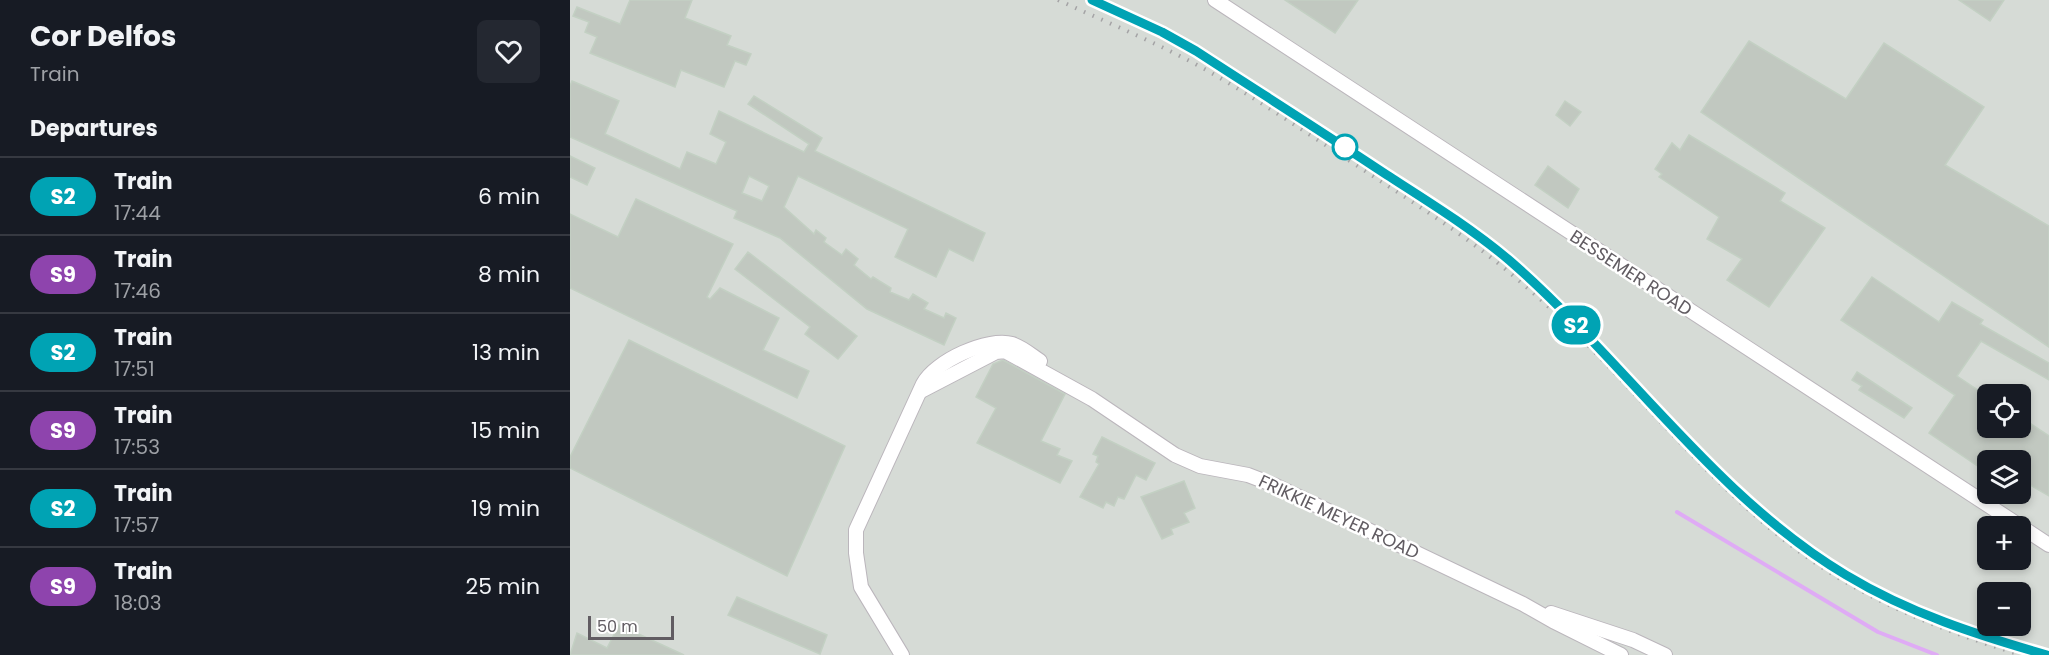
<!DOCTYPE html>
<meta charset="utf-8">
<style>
:root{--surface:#171b24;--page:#242831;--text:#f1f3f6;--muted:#9ea1a6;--line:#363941}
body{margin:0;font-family:Poppins,sans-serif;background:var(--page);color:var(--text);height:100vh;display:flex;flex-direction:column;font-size:22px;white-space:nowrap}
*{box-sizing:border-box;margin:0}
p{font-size:20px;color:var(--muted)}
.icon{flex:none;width:33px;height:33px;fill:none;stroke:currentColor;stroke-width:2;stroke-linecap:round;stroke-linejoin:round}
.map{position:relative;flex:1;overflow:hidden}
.drawer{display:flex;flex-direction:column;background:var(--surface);width:570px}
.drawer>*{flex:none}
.badge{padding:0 12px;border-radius:20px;font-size:21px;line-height:39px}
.tools{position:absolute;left:1407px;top:384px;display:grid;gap:12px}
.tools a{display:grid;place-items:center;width:54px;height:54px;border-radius:9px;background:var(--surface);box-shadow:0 3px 9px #0003;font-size:30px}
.scale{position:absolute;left:18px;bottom:15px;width:86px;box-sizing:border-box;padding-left:6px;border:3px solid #615c62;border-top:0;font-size:16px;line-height:21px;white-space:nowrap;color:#615c62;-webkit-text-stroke:4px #fff;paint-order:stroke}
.map>.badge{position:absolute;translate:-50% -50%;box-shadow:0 0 0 3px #fff}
h2{padding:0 30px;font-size:22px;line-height:54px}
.round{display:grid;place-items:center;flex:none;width:63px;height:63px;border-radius:9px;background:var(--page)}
.summary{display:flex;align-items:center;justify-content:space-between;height:102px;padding:0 30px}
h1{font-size:28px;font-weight:700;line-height:45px}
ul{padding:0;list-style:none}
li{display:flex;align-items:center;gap:18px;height:78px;padding:0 30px;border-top:2px solid var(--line)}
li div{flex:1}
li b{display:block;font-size:22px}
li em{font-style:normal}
li .badge{min-width:66px;font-weight:700;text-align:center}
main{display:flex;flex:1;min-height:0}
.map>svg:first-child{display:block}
</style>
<main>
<section class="drawer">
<div class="summary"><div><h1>Cor Delfos</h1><p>Train</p></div><a class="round"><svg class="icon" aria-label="heart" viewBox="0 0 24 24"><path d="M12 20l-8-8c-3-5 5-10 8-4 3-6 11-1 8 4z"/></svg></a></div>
<h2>Departures</h2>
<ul>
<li><span class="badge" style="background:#00a3b4;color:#fff">S2</span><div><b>Train</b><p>17:44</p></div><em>6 min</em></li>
<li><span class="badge" style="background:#8e44ad;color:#fff">S9</span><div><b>Train</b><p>17:46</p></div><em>8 min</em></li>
<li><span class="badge" style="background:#00a3b4;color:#fff">S2</span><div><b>Train</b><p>17:51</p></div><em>13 min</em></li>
<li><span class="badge" style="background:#8e44ad;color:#fff">S9</span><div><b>Train</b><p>17:53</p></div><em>15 min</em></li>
<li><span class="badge" style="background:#00a3b4;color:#fff">S2</span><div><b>Train</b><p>17:57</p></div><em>19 min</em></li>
<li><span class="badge" style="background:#8e44ad;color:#fff">S9</span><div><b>Train</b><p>18:03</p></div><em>25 min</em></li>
</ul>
</section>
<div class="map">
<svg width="1479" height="655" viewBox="0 0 1479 655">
<rect width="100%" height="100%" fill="#e4ece4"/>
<path fill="#d6dbd6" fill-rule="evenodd" d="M0,0H1479V655H0ZM1418,394H1450V428H1418ZM1418,460H1450V494H1418ZM1418,526H1450V560H1418ZM1418,592H1450V626H1418Z"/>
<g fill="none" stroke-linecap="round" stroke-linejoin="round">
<path stroke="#dfabf5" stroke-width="4" d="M1107,512L1308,632L1367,655"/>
</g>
<g fill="#c1c8c0" stroke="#c3d0c3" stroke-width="1.5" fill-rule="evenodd">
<path d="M60,0H122L115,18L161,36L157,45L181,54L176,65L165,61L154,87L111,70L105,87L20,53L27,37L15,32L19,22L3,16L7,7L50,24Z"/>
<path d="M715,0H788L765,33Z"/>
<path d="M1389,0H1434L1420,21Z"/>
<path d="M1179,41L1276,99L1314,43L1414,107L1375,165L1479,226V347L1131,112Z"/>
<path d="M2,81L49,101L35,134L110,169L117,152L146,164L156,142L140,134L149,111L234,152L239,144L178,104L184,96L252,138L245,151L415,233L403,261L379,249L366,277L325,257L338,229L228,176L214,207L244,234L246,230L256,238L254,242L272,255L276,249L288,259L284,265L301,279L303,277L321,288L320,292L339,300L343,294L358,303L354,309L374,318L376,313L386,318L374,345L297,309L210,238L164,218L167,211L0,137V86ZM179,176L199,186L192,201L172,193Z"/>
<path d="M995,101L1011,112L1000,126L986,115Z"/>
<path d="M1119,135L1215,193L1210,201L1255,228L1199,307L1157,280L1172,259L1137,239L1149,217L1089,177L1092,174L1085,169L1102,143L1110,150Z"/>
<path d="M0,156L25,168L17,185L0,177Z"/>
<path d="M978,166L1009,189L998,208L965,185Z"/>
<path d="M66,199L163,244L137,297L140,299L150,288L209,318L193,350L239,371L227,398L0,288V214L48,237Z"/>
<path d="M178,252L287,336L268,359L235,334L240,327L165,269Z"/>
<path d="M1302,277L1369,322L1382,302L1413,320L1410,324L1479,363V380L1411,341L1387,376L1418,397V428H1450L1455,420L1479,436V496L1450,479V460H1418L1412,469L1359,433L1385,395L1271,320Z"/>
<path d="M59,340L275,446L217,576L0,468V457Z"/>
<path d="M433,360L495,394L471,441L490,449L487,455L502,461L490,483L407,443L426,408L406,397L423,364Z"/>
<path d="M1287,372L1342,408L1334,418L1289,390L1292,386L1282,380Z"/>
<path d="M532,437L585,463L576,480L566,475L554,499L548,497L544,506L536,502L533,508L510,497L529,464L526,462L528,456L523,454Z"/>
<path d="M614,481L625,508L614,513L619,522L601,529L603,534L592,539L571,497Z"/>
<path d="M167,597L257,635L250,654L158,615Z"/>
<path d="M49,625L114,655H0L7,633L37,648Z"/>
</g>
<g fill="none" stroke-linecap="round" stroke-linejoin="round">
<defs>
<g id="street">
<path d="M645,0L1479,545"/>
<path d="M351,391L426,352L435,351L522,399L605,455L630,466L678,475L704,485L953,604L983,621L1051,655"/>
<path d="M981,613L1063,640L1095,655"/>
<path d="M332,655L291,587L286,553V530L353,384C365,361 418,337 442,344C452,347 461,355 470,361"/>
</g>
</defs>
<use href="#street" stroke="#bbb6bc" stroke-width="16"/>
<use href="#street" stroke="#fff" stroke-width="14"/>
<g stroke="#a4a3a5" stroke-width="4" stroke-dasharray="1.5 8" stroke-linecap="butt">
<path d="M488,0C538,23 590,44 638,71C687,99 735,132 783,163C839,200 896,235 947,279C1044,360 1118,465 1218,543C1288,598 1367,629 1451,655"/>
<path d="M522,0L567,20L626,51L870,209L935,258"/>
<path d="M1443,645L1477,655"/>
</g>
</g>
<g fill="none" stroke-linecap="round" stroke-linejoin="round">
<defs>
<path id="line" d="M522,0L592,32L626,51C689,92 754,133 817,175C859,202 901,228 939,260C1053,359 1145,497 1276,575C1339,613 1407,635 1477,655"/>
</defs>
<use href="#line" stroke="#fff" stroke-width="14"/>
<use href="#line" stroke="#00a3b4" stroke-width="9"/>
</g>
<circle fill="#fff" stroke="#00a3b4" stroke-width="3" cx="775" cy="147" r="12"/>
<g text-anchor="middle" stroke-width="5" stroke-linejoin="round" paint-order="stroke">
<g font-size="18" fill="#615c62" stroke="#fff">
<text transform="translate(1061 273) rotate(33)" y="6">BESSEMER ROAD</text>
<text transform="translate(769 517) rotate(25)" y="6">FRIKKIE MEYER ROAD</text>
</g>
</g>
</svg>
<div class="tools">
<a><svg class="icon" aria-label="locate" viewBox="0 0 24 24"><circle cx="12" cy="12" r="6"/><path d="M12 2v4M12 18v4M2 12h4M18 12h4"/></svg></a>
<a><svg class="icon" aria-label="layers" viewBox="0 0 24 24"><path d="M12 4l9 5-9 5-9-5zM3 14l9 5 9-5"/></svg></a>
<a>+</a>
<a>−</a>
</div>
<div class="scale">50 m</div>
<b class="badge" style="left:1006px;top:325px;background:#00a3b4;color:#fff">S2</b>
</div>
</main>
